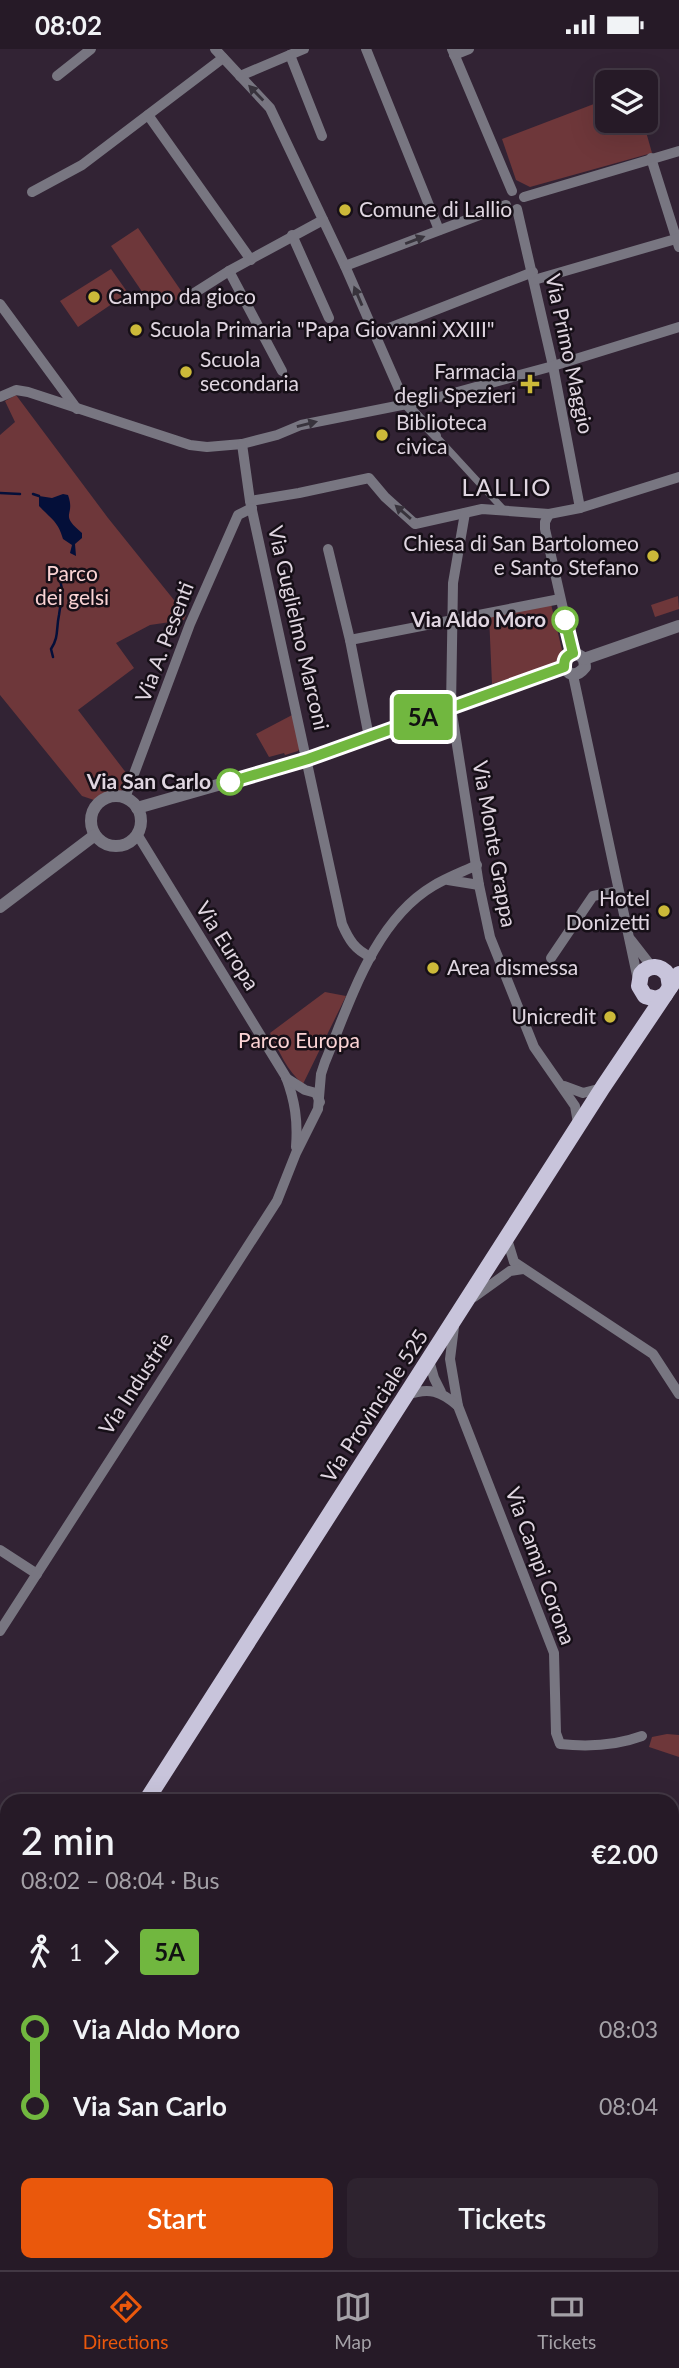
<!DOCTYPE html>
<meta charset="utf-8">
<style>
:root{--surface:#261a27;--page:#2e232f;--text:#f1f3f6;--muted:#a4a1a7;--line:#423844;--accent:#ea580c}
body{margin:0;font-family:Lato,sans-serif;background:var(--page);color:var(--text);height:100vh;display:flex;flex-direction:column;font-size:26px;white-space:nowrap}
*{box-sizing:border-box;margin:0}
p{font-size:23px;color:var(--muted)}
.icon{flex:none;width:38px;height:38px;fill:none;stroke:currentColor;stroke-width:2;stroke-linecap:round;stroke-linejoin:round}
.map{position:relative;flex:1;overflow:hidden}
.details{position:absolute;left:0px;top:1745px;width:679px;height:478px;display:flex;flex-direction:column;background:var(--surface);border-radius:21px 21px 0 0;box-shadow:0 7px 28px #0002,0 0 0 2px var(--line)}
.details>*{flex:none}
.badge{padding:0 14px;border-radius:5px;font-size:24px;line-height:46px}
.controls{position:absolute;left:595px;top:21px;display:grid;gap:14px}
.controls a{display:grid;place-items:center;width:63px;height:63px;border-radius:10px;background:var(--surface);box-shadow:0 7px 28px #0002,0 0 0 2px var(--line);font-size:35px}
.map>.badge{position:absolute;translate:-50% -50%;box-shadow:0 0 0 4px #fff}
.legs{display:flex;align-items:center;gap:10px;height:77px;padding:0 21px;font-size:23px}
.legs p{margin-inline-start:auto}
.head{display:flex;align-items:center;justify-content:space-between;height:119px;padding:0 21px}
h1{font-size:38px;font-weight:600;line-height:52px}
.action{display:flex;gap:14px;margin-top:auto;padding:14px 21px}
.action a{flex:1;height:80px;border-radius:10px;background:var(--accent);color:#fff;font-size:28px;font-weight:600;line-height:80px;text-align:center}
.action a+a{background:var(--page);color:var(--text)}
ul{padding:0 21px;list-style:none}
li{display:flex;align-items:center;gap:24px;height:77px;font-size:26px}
li i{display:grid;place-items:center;width:10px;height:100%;margin:0 9px;background:currentColor}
li i::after{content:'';width:18px;height:18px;margin:-9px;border:5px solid;border-radius:50%;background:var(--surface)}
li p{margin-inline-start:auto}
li:first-child i{background:linear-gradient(#0000 50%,currentColor 0)}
li:last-child i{background:linear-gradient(currentColor 50%,#0000 0)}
.status{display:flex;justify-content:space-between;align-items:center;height:49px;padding:0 35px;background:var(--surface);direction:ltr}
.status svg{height:19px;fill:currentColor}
.menu{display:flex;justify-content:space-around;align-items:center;height:98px;border-top:2px solid var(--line);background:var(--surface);font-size:19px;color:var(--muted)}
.menu a{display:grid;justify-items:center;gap:4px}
.menu .selected{color:var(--accent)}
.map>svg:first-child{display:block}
</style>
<div class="status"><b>08:02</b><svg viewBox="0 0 49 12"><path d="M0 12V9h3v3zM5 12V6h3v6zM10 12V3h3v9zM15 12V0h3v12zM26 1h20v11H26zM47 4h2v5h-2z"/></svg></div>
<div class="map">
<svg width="679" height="2221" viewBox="0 0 679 2221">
<rect width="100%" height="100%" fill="#322334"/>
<g fill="#6e373a">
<path d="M607,50V72H643L652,104L530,138L516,131L502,90Z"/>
<path d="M138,179L184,246L168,256L147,250L111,197Z"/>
<path d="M111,220L128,244L78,278L60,252Z"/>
<path d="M16,346L108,469L186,566L184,571L150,576L116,594L134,619L78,661L127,725L121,743L110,745L97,752L82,747L0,646V386L15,373L5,352Z"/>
<path d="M678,547L679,560L655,568L651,556Z"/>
<path d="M551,555L563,605L556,615L492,635L489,566Z"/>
<path d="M294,665L301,697L298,702L285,706L284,704L269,708L256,685Z"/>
<path d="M325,943L346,947L303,1035C287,1022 279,1002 270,984Z"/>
<path d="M667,1685L679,1686V1708L649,1698L652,1688Z"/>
</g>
<path fill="#040f39" d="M63,445L68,446C76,468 58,464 82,484V489L75,495L76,507L70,504L72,496L63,490C58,472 51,470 39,457V447L52,449Z"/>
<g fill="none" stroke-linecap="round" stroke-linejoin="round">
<g stroke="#040f39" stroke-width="2.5">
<path d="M0,444L20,445"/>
<path d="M33,445L39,447"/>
<path d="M53,608L51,600C59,588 56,580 59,566C61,549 65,551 60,531"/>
<path d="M0,1955L7,1944"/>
</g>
<path stroke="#787681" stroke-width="7" d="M436,387L505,462"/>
<g stroke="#787681" stroke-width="10">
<path d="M215,0L270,59L345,217L405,354L436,387"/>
<path d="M366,0L439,181"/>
<path d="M452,0L512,142"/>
<path d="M290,6L322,87"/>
<path d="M454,6L469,0"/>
<path d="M57,27L91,0"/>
<path d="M240,27L304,0"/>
<path d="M148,66L251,211"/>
<path d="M651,109L679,198"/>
<path d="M32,143L82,116L223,9"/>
<path d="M524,148L679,102"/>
<path d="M517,160L553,317L580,459"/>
<path d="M292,186L329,269"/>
<path d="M345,217L506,156"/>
<path d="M229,222L282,322"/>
<path d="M534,231L679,189"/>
<path d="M188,248L229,222L323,171"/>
<path d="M0,255L77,360"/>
<path d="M374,285L533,223"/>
<path d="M0,348L16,341L28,343L190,396L207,398L242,395L277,386L301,376L432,350L553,317L679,278"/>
<path d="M242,395L250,452L342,875C349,891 355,901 371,908"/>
<path d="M250,452L299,444L369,429L385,448L415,475L482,460L549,465L580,459L679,428"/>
<path d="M465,464L453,534L451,658L479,836L490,888L534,998L575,1057L578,1074"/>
<path d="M549,465L545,473V480L573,604"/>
<path d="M328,500L350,591L369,688"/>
<path d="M350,591L560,550"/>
<path d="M573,626L638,931"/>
<path d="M125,749L190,575L238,466L252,459"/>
<path d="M137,785L286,1028C295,1052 298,1072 296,1098"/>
<path d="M448,831L479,836"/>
<path d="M631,891L652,918"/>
<path d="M551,909L593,847L618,842"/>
<path d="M286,1029L305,1041L316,1044L320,1053"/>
<path d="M564,1037L583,1044L602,1039"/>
<path d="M507,1190L514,1213L653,1305L679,1345"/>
<path d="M474,1248L510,1222L523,1220"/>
<path d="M454,1278L450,1310L458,1357L554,1604L556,1684L560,1695C588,1698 615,1697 642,1687"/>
<path d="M429,1311L434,1329L441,1343"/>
<path d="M407,1346C429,1338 441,1342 458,1357"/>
<path d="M0,1501L37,1525"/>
<path d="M0,1582L277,1152L296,1104L318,1060L321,1025L325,1013C350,953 374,872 433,837C446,829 462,823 477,816"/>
<path d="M0,1822L7,1826"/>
<path d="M672,1981L679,1988"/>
<path d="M0,2019L7,2020"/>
<path d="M0,2203L7,2178"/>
</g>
<g stroke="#787681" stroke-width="12">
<path d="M584,610L679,577"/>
<path d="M564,618C570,628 578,627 585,618L584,610"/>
<path d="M564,618C564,605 575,601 584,610"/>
<circle cx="116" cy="772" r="25"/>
<path d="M137,759L308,710L564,618"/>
<path d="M0,858L95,786"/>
</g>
<g stroke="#c8c4db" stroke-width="16">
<path d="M665,946L656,950L645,947L639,937L641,925C649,915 661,916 668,926L670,938"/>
<path d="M146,1752L603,1038L679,925"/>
<path d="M0,1975L7,1964"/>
</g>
</g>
<defs><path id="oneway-solid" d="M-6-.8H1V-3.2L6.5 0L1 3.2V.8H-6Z" transform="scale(1.75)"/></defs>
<g fill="#38333c">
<use href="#oneway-solid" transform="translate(256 44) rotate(-134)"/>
<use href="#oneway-solid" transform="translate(415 191) rotate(-21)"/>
<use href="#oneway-solid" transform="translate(358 247) rotate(-113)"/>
<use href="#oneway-solid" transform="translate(307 375) rotate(-14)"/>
<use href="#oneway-solid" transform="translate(403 463) rotate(-139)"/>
</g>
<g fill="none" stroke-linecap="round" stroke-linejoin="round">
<defs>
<path id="line-1" d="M230,733L308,710L564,618C564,610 566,607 573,604L565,571"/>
</defs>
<use href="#line-1" stroke="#fff" stroke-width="16"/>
<use href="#line-1" stroke="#71b73f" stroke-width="10"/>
</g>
<g fill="#ccb939" stroke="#160f17" stroke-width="2.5">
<circle cx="345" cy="161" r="7"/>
<circle cx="94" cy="248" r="7"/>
<circle cx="136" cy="281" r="7"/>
<circle cx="186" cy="323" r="7"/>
<path d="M526.5 324.5h7v7h7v7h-7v7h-7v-7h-7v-7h7z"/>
<circle cx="382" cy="386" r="7"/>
<circle cx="653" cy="507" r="7"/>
<circle cx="664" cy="862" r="7"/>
<circle cx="433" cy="919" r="7"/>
<circle cx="610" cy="968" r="7"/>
</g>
<g fill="#fff" stroke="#71b73f" stroke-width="3.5">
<circle cx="565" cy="571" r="12"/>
<circle cx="230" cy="733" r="12"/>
</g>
<g text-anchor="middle" stroke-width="5" stroke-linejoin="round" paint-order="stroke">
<g font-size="21" fill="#e0d6e1" stroke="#160f17" text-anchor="start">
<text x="359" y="168">Comune di Lallio</text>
<text x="108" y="255">Campo da gioco</text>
<text x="150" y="288">Scuola Primaria "Papa Giovanni XXIII"</text>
<text x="200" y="318">Scuola<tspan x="200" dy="24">secondaria</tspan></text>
<text x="516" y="330" text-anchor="end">Farmacia<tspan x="516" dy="24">degli Spezieri</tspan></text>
<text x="396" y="381">Biblioteca<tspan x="396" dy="24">civica</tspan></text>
<text x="639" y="502" text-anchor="end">Chiesa di San Bartolomeo<tspan x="639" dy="24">e Santo Stefano</tspan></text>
<text x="650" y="857" text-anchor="end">Hotel<tspan x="650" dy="24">Donizetti</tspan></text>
<text x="447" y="926">Area dismessa</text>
<text x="596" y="975" text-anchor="end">Unicredit</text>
</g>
<g font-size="21" fill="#e0d6e1" stroke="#160f17">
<text transform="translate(569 305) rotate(78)" y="7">Via Primo Maggio</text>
<text transform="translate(298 579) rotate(77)" y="7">Via Guglielmo Marconi</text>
<text transform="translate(165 593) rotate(-69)" y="7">Via A. Pesenti</text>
<text transform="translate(494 795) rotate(80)" y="7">Via Monte Grappa</text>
<text transform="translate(227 897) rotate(58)" y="7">Via Europa</text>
<text transform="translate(136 1335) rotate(-57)" y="7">Via Industrie</text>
<text transform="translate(375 1357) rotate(-57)" y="7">Via Provinciale 525</text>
<text transform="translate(540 1517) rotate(70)" y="7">Via Campi Corona</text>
</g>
<g font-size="21" fill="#fbd3d4" stroke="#160f17">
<text x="72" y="532">Parco<tspan x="72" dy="24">dei gelsi</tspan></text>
<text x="299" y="999">Parco Europa</text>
</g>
<g font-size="21" font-weight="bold" fill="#e0d6e1" stroke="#160f17" text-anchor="end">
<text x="546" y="578">Via Aldo Moro</text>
<text x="211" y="740">Via San Carlo</text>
</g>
<g font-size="24" letter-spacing="2" fill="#e0d6e1" stroke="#160f17">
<text x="507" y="447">LALLIO</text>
</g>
</g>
</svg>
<div class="controls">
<a><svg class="icon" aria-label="layers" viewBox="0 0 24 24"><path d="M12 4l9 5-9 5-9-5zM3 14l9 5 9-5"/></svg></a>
</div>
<b class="badge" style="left:423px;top:668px;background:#71b73f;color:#111">5A</b>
<section class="details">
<div class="head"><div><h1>2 min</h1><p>08:02 – 08:04 · Bus</p></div><b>€2.00</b></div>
<div class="legs"><svg class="icon" aria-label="walk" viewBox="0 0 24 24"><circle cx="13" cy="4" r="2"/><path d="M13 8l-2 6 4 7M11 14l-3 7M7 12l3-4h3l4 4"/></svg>1<svg class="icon" aria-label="forward" viewBox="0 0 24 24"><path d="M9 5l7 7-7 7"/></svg><b class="badge" style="background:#71b73f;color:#111">5A</b></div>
<ul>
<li><i style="color:#71b73f"></i><b>Via Aldo Moro</b><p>08:03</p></li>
<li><i style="color:#71b73f"></i><b>Via San Carlo</b><p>08:04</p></li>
</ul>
<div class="action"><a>Start</a><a>Tickets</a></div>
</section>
</div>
<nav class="menu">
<a class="selected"><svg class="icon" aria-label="directions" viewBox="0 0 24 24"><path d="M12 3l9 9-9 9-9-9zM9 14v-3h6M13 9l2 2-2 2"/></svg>Directions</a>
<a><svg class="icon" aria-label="map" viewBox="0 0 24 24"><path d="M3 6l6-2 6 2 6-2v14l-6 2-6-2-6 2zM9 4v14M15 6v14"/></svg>Map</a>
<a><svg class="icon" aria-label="tickets" viewBox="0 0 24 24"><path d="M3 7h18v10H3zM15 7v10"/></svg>Tickets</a>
</nav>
